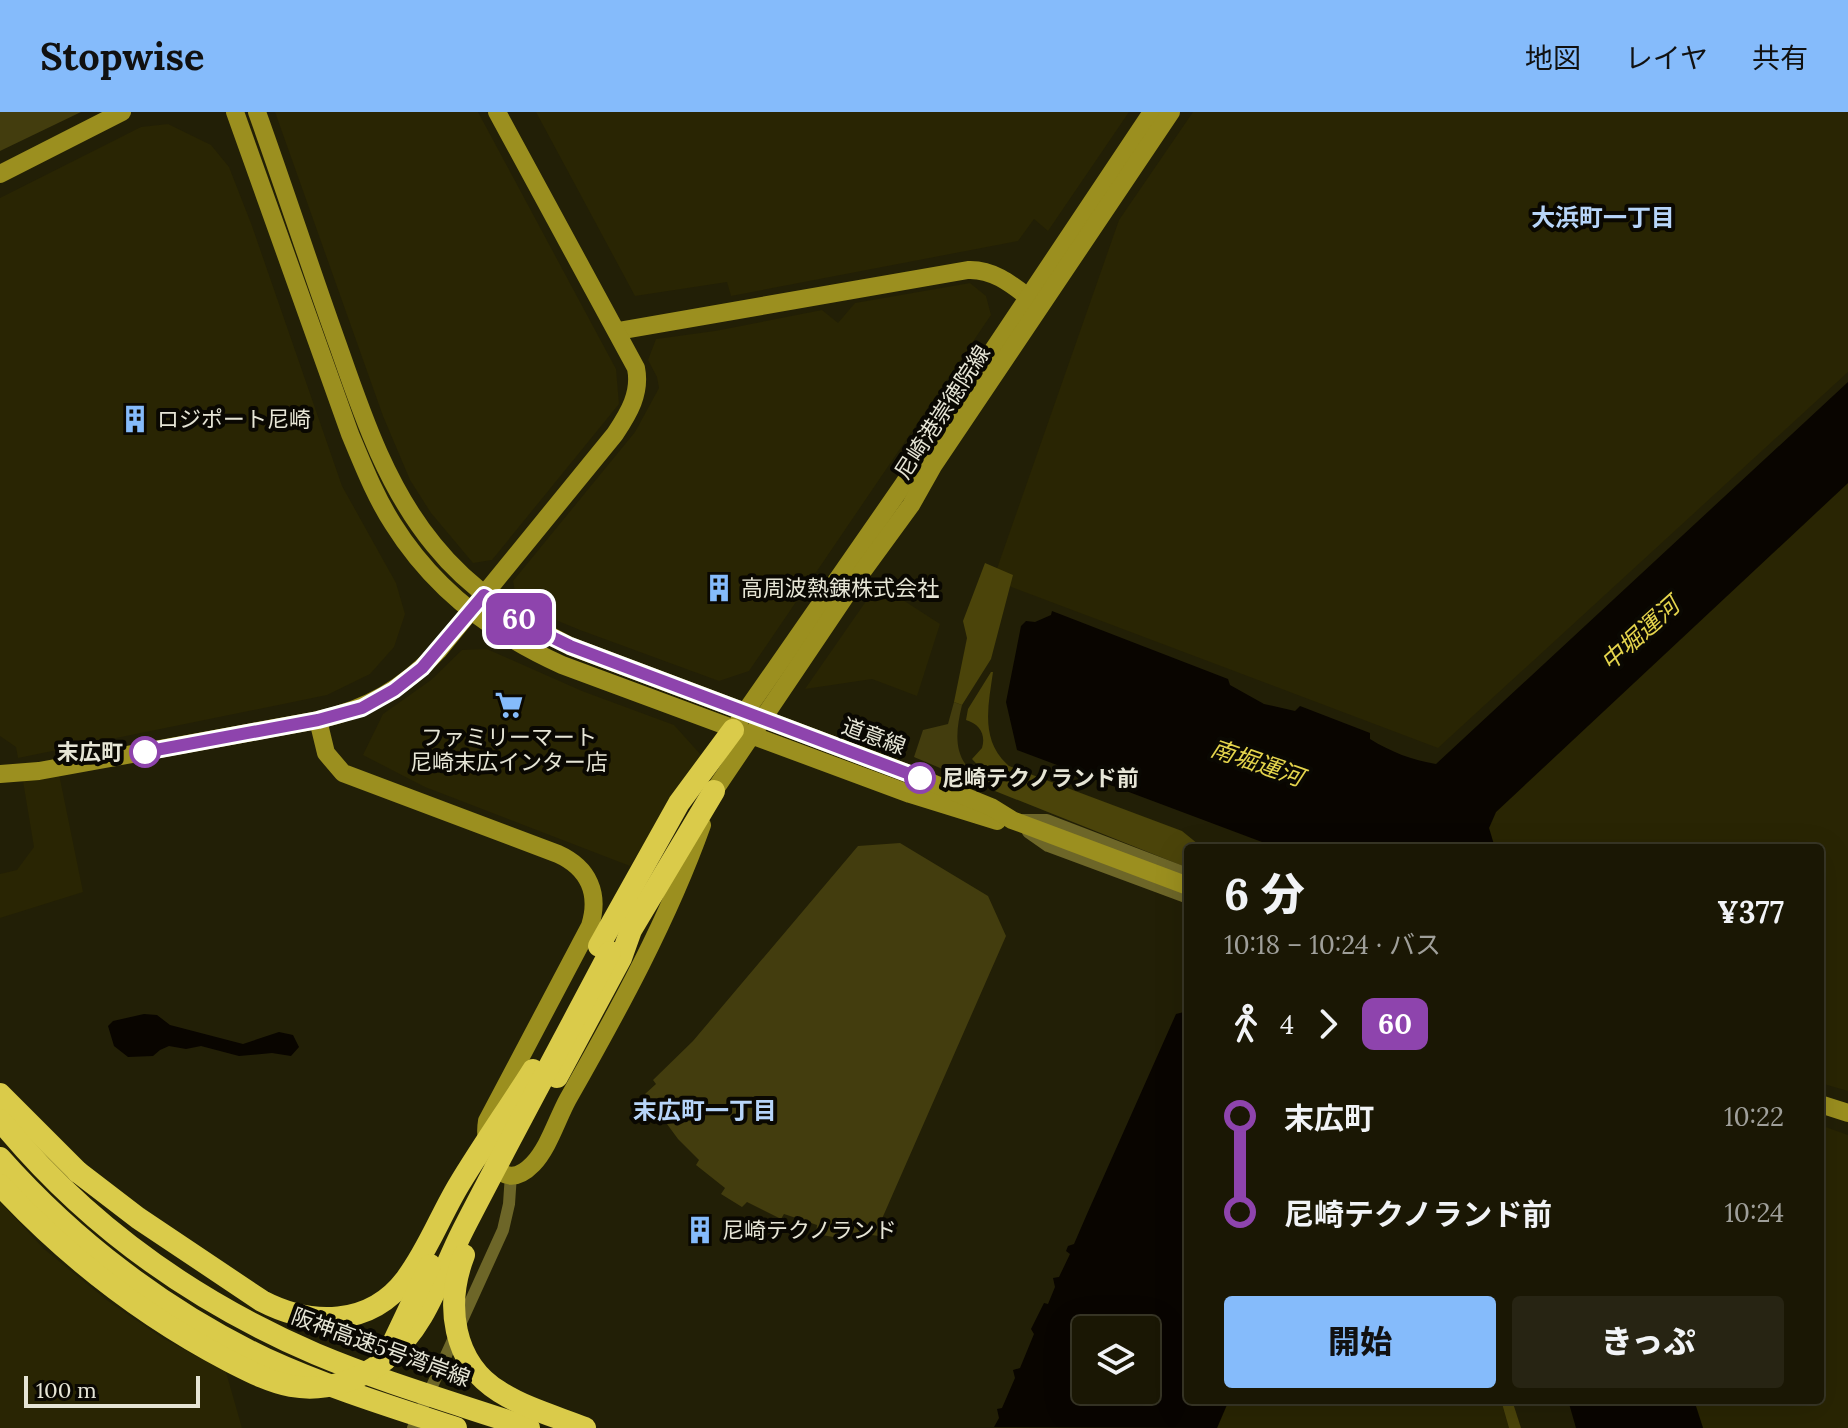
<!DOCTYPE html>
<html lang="ja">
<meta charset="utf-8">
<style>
:root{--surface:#1a1704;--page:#272413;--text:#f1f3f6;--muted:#9f9f9a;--line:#383626;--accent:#85bbfb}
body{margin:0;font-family:Lora,"Noto Sans JP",serif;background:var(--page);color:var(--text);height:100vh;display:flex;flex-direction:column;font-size:30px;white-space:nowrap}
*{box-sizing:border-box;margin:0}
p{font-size:26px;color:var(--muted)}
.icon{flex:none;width:44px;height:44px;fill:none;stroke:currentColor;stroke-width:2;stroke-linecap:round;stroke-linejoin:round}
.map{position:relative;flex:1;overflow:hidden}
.side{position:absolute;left:1184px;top:732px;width:640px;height:560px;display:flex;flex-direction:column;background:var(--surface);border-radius:8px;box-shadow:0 8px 32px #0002,0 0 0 2px var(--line)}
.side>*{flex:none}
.badge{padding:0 16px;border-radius:12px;font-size:28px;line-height:52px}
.buttons{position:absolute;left:1072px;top:1204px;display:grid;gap:16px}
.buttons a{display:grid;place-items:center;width:88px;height:88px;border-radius:8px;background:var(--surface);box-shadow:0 8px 32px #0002,0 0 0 2px var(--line);font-size:40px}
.scale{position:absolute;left:24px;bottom:20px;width:176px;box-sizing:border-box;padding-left:8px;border:4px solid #e6e5d6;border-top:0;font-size:22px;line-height:28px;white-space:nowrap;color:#e6e5d6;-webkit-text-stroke:6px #0a0802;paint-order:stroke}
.map>.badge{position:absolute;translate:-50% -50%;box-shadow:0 0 0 4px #fff}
.legs{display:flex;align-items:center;gap:12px;height:88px;padding:0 40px;font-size:26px}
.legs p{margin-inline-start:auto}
.overview{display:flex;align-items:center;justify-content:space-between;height:136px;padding:0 40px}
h1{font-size:44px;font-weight:800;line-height:60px}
.primary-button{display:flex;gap:16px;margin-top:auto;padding:16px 40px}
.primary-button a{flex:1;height:92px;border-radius:8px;background:var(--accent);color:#111;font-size:32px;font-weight:800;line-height:92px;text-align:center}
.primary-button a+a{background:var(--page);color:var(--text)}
ul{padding:0 40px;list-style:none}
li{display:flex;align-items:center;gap:28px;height:96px;font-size:30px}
li i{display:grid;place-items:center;width:12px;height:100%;margin:0 10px;background:currentColor}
li i::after{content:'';width:20px;height:20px;margin:-10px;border:6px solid;border-radius:50%;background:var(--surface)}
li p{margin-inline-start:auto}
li:first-child i{background:linear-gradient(#0000 50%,currentColor 0)}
li:last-child i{background:linear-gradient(currentColor 50%,#0000 0)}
header{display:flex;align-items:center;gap:48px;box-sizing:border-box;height:112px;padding:0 40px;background:var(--accent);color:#111}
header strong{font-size:38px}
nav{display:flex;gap:44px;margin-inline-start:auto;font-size:28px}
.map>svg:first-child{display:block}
</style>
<header>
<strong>Stopwise</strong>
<nav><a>地図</a><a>レイヤ</a><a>共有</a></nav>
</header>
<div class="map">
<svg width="1848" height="1316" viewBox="0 0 1848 1316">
<rect width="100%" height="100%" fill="#221f06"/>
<g fill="#292503">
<path d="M275,0H478L616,257L619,292L492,448L473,451L431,401L410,368L383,304Z"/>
<path d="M536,0H1129L1048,119L1034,107L1018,129L731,184L727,170L635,184Z"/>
<path d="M1193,0H1848V260L1438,636L993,468L1119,108Z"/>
<path d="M168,12L211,33L229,55L252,114L342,374L396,471L405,502L394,535L370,562L327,583L18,646L16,635L0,624V86L141,15Z"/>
<path d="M970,171L986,184L991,203L749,559L719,569L580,518L541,502L516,485L513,469L635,320L659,276L657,265L648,248L656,227L715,219L822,198L838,211L855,191Z"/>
<path d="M1848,371V979L1820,971V736H1495L1489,716L1496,700Z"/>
<path d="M878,472L940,512L917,584L872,567L805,577Z"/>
<path d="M487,537L582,579L674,613L701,643L630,754L425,675L363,643L383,602L431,568L462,538Z"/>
<path d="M59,662L83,780L0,806V762L17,758L34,735L23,669Z"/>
<path d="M1820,1013L1848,1023V1316H1703L1694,1288H1820Z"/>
<path d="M0,1090L44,1137L108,1189L161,1225L226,1260L242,1316H0Z"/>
<path d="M1229,1288H1501L1509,1316H1217Z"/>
</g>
<g fill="#433d0e">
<path d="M0,0H81L0,39Z"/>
<path d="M954,590L962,593C954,626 953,652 987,670L985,675L914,645L923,618L948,612Z"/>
<path d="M900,731L988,784L1006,824L881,1109L879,1124L841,1119L839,1126L816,1122L817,1113L784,1102L781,1107L747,1090L742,1095L721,1082L725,1076L696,1053L699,1048L678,1027L645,982L656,972L653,968L693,929L858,734Z"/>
</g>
<g fill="#4b440a">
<path d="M985,451L1013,463L991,547L962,593L954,590L967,526L963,509Z"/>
<path d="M991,560H993C988,595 980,629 1009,654L1182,719L1198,732L1208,736H1188V756L985,675L989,665L972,647L982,636C986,623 980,612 966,608L968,597Z"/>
<path d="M1501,1288H1512L1521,1316H1509Z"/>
</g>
<g fill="#090500" fill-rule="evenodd">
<path d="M1848,270V371L1496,700L1489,716L1495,736H1278L1017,638L1006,590L1021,514L1026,509L1035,510L1051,503L1052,499L1228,567L1230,573L1264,592L1295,599L1300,594L1370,621V627C1391,640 1412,648 1436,652Z"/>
<path d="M1188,899V1288H1229L1217,1316L994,1315L999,1306L997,1297L1002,1296L1015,1266L1013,1258L1020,1256L1034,1222L1031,1217L1044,1191L1048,1192L1055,1175L1053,1166L1059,1165L1070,1142L1066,1139L1068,1134L1074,1132L1087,1102L1176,902ZM1146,1218V1278H1086V1218Z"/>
<path d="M144,902L157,903L170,913L243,932L279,920L293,923L299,935L291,944L272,941L239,944L201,934L186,937L169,934L160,938L153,944L128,945L114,934L108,914L113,909Z"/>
<path d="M1568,1288H1694L1703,1316H1576Z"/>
</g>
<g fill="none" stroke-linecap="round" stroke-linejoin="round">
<g stroke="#6d6628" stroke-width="12">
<path d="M1023,708H1047L1188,762"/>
<path d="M1028,720L1048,734L1188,786"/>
<path d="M413,1316L503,1118L509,1092L511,1062"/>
</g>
<g stroke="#9b8f1f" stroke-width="18">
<path d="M235,0L350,322C363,353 375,384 393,412C433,476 493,522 562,553L910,682L997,709"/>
<path d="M257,0C285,78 311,158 339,236C363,305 387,376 434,433C471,479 518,508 570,534L920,666L991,695L1012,708L1188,774"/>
<path d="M0,62L122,0"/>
<path d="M618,219L968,158C992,157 1010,171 1028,185"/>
<path d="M318,608L326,641L343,661L558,742C589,756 600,782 590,814L487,1009C482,1038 500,1086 533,1052C549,1035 557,1007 568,987C618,899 668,808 702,713"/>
<path d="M739,609L903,373L1152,0"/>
<path d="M0,662L39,659L318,608C367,597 404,576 438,539L615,322C629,301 641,281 636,256L497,0"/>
<path d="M710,689L714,679L857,467L911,393L933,354L1171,0"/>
<path d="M1820,992L1848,1001"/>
</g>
<g stroke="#dacb4a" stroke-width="22">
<path d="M599,834L679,691L733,618"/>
<path d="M557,965L621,846L631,818L714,679"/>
<path d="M0,982L78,1060"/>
</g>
<g stroke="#dacb4a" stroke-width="22">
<path d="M0,1008C85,1112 193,1189 316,1242C385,1271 458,1292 529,1316"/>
<path d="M0,1046C74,1129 165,1199 266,1247C327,1275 392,1295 456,1316"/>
<path d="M78,1060L138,1106L262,1189C310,1214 370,1215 406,1167C428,1138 441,1102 460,1071C483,1033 509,996 533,958"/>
<path d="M0,1073C66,1144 143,1204 229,1249C249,1259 269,1270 291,1274C325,1280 360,1269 386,1247C427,1214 440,1163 463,1118C511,1025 561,933 610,840"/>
<path d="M464,1143C445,1192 452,1251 500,1280C525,1296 557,1305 585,1316"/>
<path d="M393,1231L430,1153"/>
</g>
</g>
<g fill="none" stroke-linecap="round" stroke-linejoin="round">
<defs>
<path id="line-1" d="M145,640L318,608L362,596L394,578L422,556L484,483L527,513L570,534L920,666"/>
</defs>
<use href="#line-1" stroke="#fff" stroke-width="18"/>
<use href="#line-1" stroke="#8e44ad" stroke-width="12"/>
</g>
<defs>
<symbol id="building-bare" viewBox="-9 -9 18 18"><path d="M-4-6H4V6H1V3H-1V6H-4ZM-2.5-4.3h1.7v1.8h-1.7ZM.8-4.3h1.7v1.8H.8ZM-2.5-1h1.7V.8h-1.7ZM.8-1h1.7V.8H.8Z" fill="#85bbfb" stroke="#0a0802" stroke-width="2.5" paint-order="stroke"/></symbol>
<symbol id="supermarket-bare" viewBox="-9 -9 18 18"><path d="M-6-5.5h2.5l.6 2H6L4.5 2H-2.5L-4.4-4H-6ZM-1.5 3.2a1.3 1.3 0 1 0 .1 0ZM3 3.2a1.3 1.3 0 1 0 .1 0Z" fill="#85bbfb" stroke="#0a0802" stroke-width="2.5" paint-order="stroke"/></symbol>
</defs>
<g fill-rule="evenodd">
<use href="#building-bare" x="115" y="287" width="40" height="40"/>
<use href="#building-bare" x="699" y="456" width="40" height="40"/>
<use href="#supermarket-bare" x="489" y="573" width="40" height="40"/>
<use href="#building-bare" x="680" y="1098" width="40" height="40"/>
</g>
<g fill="#fff" stroke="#8e44ad" stroke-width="4">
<circle cx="145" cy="640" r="14"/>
<circle cx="920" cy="666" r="14"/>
</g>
<g text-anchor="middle" stroke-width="8" stroke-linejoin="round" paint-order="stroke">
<g font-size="22" fill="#e6e5d6" stroke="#0a0802">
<text transform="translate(942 300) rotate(-57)" y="8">尼崎港崇徳院線</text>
<text transform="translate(874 624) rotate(20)" y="8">道意線</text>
<text transform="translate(381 1235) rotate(20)" y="8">阪神高速5号湾岸線</text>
</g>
<g font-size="22" fill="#e6e5d6" stroke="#0a0802" text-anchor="start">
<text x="157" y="315">ロジポート尼崎</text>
<text x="741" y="484">高周波熱錬株式会社</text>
<text x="509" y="633" text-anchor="middle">ファミリーマート<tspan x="509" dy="25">尼崎末広インター店</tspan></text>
<text x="722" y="1126">尼崎テクノランド</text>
</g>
<g font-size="22" font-weight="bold" fill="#e6e5d6" stroke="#0a0802" text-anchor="end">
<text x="123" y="648">末広町</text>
<text x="942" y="674" text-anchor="start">尼崎テクノランド前</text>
</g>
<g font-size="24" font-weight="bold" fill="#b7d5f9" stroke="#0a0802">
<text x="1603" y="114">大浜町一丁目</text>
<text x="705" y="1007">末広町一丁目</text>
</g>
<g font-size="24" font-style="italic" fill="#e4d44c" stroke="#0a0802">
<text transform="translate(1640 522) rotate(-42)" y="8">中堀運河</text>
<text transform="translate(1257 651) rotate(19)" y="8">南堀運河</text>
</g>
</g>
</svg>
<div class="buttons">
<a><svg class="icon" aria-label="layers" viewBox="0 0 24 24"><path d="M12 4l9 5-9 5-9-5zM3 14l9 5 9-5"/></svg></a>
</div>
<div class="scale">100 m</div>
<b class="badge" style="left:519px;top:507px;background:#8e44ad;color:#fff">60</b>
<section class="side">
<div class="overview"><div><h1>6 分</h1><p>10:18 – 10:24 · バス</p></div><b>¥377</b></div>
<div class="legs"><svg class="icon" aria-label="walk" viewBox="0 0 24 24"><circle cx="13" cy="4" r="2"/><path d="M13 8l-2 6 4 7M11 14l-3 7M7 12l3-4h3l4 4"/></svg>4<svg class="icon" aria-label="forward" viewBox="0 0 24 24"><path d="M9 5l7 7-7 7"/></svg><b class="badge" style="background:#8e44ad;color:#fff">60</b></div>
<ul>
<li><i style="color:#8e44ad"></i><b>末広町</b><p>10:22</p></li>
<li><i style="color:#8e44ad"></i><b>尼崎テクノランド前</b><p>10:24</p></li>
</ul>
<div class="primary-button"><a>開始</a><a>きっぷ</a></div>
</section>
</div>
